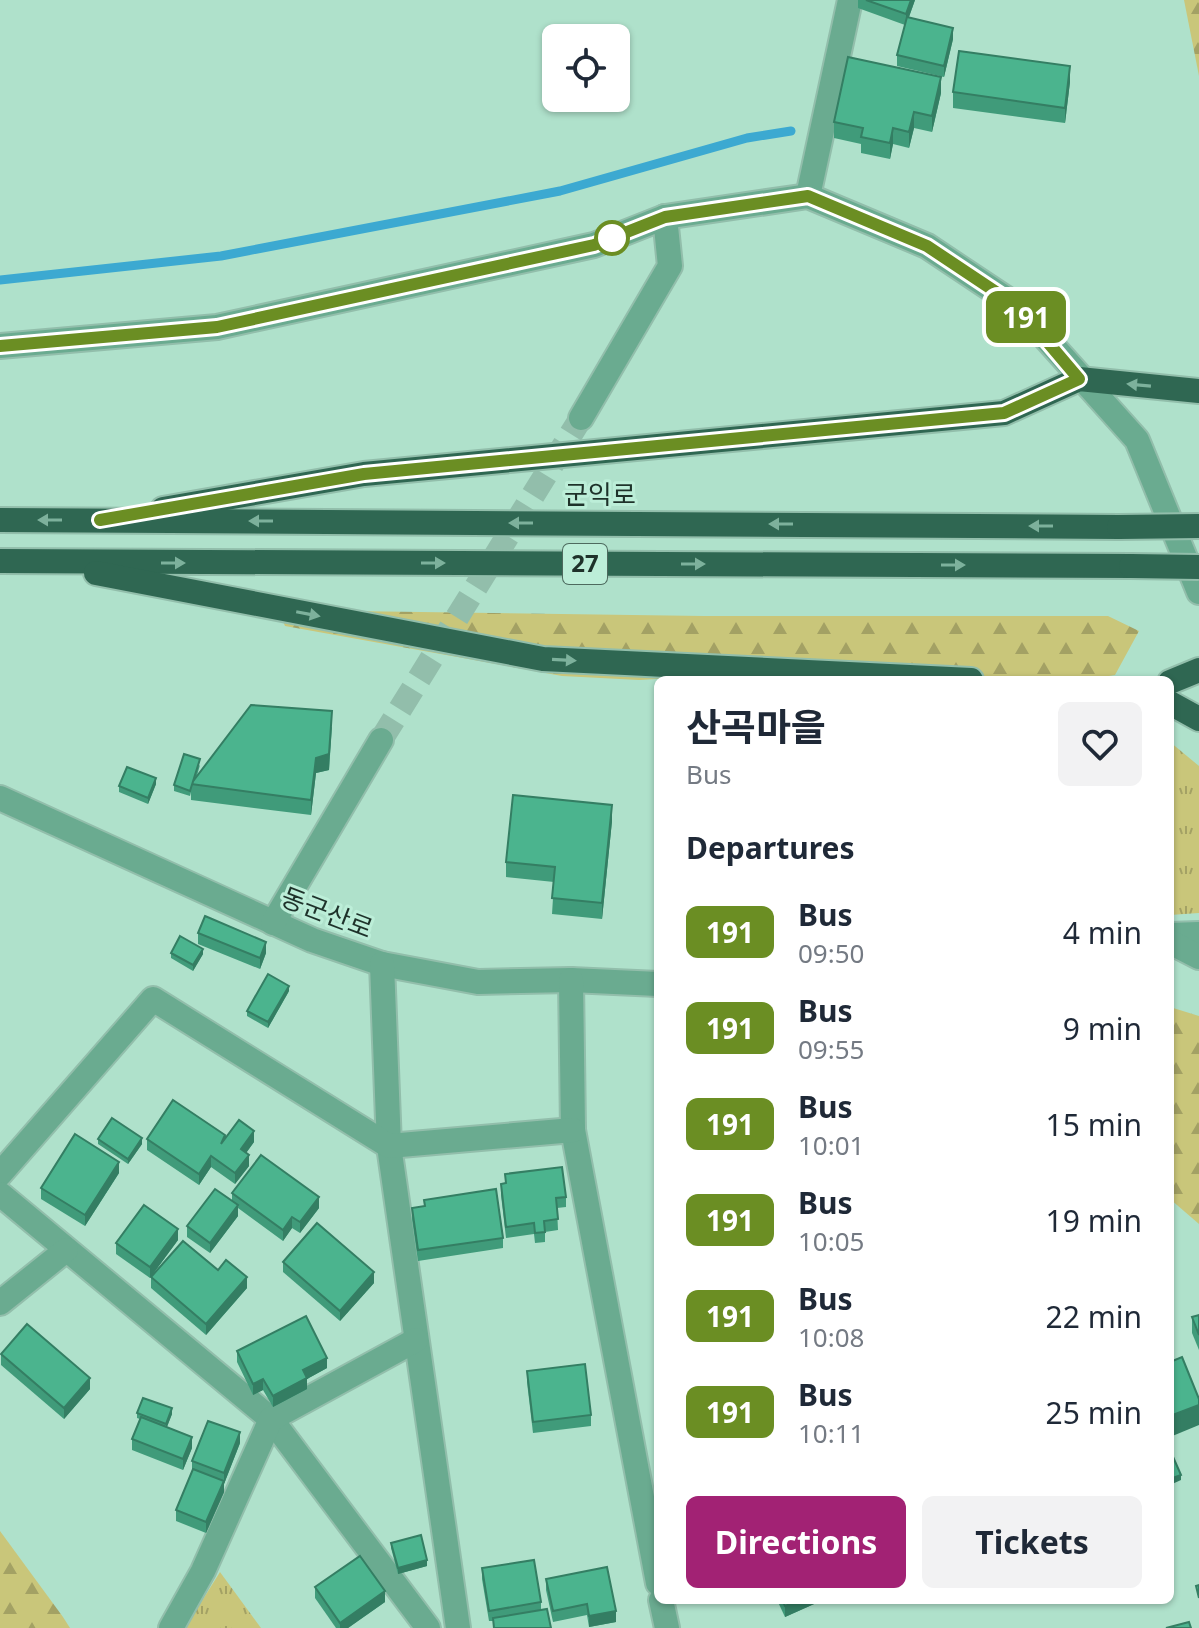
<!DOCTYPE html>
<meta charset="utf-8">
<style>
:root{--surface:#fff;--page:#f2f2f3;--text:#1f2937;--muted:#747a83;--accent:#a22274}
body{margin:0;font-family:"Noto Sans","Noto Sans KR",sans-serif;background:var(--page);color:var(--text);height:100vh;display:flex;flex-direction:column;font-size:30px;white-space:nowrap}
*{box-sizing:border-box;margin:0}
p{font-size:26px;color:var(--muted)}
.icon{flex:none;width:44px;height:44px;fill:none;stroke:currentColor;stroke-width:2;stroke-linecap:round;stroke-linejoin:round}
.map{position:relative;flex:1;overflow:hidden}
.drawer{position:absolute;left:654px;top:676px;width:520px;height:928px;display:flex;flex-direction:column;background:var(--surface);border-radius:12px;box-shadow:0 2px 6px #0004}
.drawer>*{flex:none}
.badge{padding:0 16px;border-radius:12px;font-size:28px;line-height:52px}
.controls{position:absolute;left:542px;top:24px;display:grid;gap:16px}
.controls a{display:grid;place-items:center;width:88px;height:88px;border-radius:12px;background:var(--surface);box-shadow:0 2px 6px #0004;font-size:40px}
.map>.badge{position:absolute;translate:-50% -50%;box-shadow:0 0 0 4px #fff}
h2{padding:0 32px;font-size:30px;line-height:72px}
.round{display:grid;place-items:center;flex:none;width:84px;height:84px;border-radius:12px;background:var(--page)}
.summary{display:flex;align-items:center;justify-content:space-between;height:136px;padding:0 32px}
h1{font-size:38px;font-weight:700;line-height:60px}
.primary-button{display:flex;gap:16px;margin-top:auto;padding:16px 32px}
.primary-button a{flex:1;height:92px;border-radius:12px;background:var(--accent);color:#fff;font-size:32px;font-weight:700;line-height:92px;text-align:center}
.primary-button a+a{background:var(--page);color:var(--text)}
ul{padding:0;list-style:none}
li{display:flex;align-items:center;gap:24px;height:96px;padding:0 32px}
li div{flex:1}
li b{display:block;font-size:30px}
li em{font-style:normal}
li .badge{min-width:88px;font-weight:700;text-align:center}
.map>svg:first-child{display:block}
</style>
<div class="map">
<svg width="1199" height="1628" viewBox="0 0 1199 1628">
<defs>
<pattern id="forest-firs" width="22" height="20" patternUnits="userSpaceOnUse" patternTransform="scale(2)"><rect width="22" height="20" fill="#c9c67a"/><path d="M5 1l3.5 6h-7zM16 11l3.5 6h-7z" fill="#a3a164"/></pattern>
<pattern id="park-tufts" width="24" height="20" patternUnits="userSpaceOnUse" patternTransform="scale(2)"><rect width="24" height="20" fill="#c9c67a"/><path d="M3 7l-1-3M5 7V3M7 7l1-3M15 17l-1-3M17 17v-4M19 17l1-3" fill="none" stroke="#a3a164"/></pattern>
</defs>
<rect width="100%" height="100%" fill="#afe1cb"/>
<g fill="url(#forest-firs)">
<path d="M1184,0H1199V76Z"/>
<path d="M278,610L704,616H1108L1139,631L1115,675L1085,680L820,670L639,680L562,676L285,626Z"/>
<path d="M1170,1007L1199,1016V1224L1170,1199Z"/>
<path d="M0,1531L63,1617L70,1628H0Z"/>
</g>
<g fill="url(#park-tufts)">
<path d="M1170,742L1199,766V913L1170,915Z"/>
<path d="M220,1572L261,1628H185Z"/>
</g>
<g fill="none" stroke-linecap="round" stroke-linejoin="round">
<path stroke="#3ca9d1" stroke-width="9" d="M0,280L221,256L560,191L747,138L791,131"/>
<path stroke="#92beab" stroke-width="24" stroke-dasharray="24 12" stroke-linecap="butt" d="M381,740L581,418"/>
<defs>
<g id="minor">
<path d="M808,196L850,0"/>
<path d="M0,346L217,327L594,245L665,217L808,196L927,246L1017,306L1137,440L1199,592"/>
<path d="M581,418L670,266L665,217"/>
<path d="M0,798L312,940L382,964L478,982L571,980L658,984"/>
<path d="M273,923L381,740"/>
<path d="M1170,935L1199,934"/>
<path d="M1170,942L1199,957"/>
<path d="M382,964L389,1146L458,1628"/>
<path d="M571,980L573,1130L658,1583"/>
<path d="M0,1174L153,999L389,1146L573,1130"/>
<path d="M0,1194L271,1419L428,1628"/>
<path d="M0,1303L66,1250"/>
<path d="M661,1600L667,1628"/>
<path d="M171,1628L203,1571L271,1419L416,1340"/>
</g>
<g id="highway">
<path d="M163,509L364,474L1004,413L1079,379L1199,391"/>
<path d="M0,520L1119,527"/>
<path d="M0,561L1131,566"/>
<path d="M96,573L543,659L971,680"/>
<path d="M1170,682L1199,670"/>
<path d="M1170,703L1199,719"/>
</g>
</defs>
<use href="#minor" stroke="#92beab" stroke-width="28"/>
<use href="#highway" stroke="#92beab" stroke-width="28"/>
<use href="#minor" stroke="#6aab90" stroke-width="24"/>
<use href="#highway" stroke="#2f6752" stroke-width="24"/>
<defs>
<g id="highway-bridge">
<path d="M1119,527L1199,526"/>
<path d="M1131,566L1199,567"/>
</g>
</defs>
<use href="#highway-bridge" stroke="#92beab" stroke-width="28" stroke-linecap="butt"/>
<use href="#highway-bridge" stroke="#2f6752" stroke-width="24"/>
</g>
<g fill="#409b7a">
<path d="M858,0H915L909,17L953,39L944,77L897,66V55L905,25L858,8Z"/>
<path d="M1070,82L1065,123L953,108V92Z"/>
<path d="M941,93L932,132L914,128L909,148L893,144L890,159L861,153V144L834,138V122Z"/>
<path d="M332,727L329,770L316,773L311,815L191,800V792L190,796L174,791V785L200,765L196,779Z"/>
<path d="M156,784L148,804L119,792V786Z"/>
<path d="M612,821L602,919L552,914L554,882L506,877V862Z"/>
<path d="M198,933L266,953L260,969L198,944Z"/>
<path d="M171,953L203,954L193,971L171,958Z"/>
<path d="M289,991L268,1028L247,1016V1011Z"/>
<path d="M225,1138L254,1142L246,1153L249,1166L235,1184L211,1167L199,1185L147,1150V1139Z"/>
<path d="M98,1139L142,1144L128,1164L98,1144Z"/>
<path d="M119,1173L85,1226L41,1199V1188Z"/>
<path d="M505,1174L566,1197V1207L557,1208L558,1230L545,1232V1242L535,1243L534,1234L506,1238L501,1195V1184H505Z"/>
<path d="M232,1193L319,1208L300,1233L292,1228L283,1241L238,1208V1216L210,1253L187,1237V1226L232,1201Z"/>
<path d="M424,1200L503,1238V1248L418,1261L412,1219V1208L424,1206Z"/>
<path d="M178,1240L150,1278L116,1254V1243Z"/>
<path d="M283,1262L374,1283L340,1321L283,1272Z"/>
<path d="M151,1277L247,1288L206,1335L151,1288Z"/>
<path d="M1199,1315V1350L1192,1333V1317Z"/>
<path d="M237,1351L327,1368L307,1379V1389L273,1407L263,1390L253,1395L237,1362Z"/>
<path d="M1,1354L90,1389L64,1419L1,1365Z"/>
<path d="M527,1371L591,1415V1426L533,1433L527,1382Z"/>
<path d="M137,1413L172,1414L167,1427L192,1448L183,1470L132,1450V1439L140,1419L137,1418Z"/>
<path d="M240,1443L224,1484V1492L206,1533L176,1521V1510L192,1471V1461Z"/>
<path d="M391,1543L427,1566L398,1574L391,1548Z"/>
<path d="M482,1568L541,1602V1610L551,1628H493V1621H489L482,1579Z"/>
<path d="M546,1579L616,1622L589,1627L587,1615L553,1622L546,1590Z"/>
<path d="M315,1587L385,1602L348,1628H336L315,1598Z"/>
<path d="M777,1600H823L785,1617Z"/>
</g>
<g fill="#347e63">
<path d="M911,0H915L906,25V14Z"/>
<path d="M953,28V39L944,77V66Z"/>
<path d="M1070,66V82L1065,123V108Z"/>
<path d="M941,77V93L932,132V116Z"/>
<path d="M914,112V128L909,148V132Z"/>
<path d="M893,128V144L890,159V143Z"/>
<path d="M332,711L329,770L316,773L311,815V800L316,758Z"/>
<path d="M156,778V784L148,804V798Z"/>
<path d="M612,805V821L602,919V903Z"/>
<path d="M266,942V953L260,969V958Z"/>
<path d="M203,949V954L193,971V965Z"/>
<path d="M289,986V991L268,1028V1022Z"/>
<path d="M254,1131V1142L241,1160V1149Z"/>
<path d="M142,1138V1144L128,1164V1159Z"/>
<path d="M249,1155V1166L235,1184V1173Z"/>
<path d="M211,1156V1167L199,1185V1174Z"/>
<path d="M119,1162V1173L85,1226V1215Z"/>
<path d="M319,1197V1208L300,1233V1222Z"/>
<path d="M238,1205V1216L210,1253V1243Z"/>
<path d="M292,1217V1228L283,1241V1230Z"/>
<path d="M178,1229V1240L150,1278V1267Z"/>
<path d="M374,1272V1283L340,1321V1311Z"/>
<path d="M247,1277V1288L206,1335V1324Z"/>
<path d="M327,1358V1368L307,1379V1389L273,1407V1396L303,1370Z"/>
<path d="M90,1378V1389L64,1419V1408Z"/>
<path d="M263,1379V1390L253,1395V1384Z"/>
<path d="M1199,1405V1425L1170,1437V1416Z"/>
<path d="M172,1408V1414L166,1429V1424Z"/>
<path d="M240,1432V1443L224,1484V1473Z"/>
<path d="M192,1437V1448L183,1470V1459Z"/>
<path d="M1181,1475V1480L1170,1485V1479Z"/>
<path d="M224,1481V1492L206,1533V1522Z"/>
<path d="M427,1560V1566L398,1574V1568Z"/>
<path d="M385,1591V1602L348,1628H340V1623Z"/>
<path d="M799,1600H823L785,1617V1606Z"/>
<path d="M616,1611V1622L589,1627V1616Z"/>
</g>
<g fill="#4bb48e" stroke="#347e63" stroke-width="2">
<path d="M866,0H911L906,14Z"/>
<path d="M907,17L953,28L944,66L897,55Z"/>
<path d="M959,51L1070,66L1065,108L953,92Z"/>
<path d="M848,57L941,77L932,116L914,112L909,132L893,128L890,143L861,137L863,128L834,122Z"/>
<path d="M251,705L332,711L329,754L316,758L311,800L191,784Z"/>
<path d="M184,754L200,759L190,791L174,785Z"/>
<path d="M127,767L156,778L148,798L119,786Z"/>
<path d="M513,795L612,805L602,903L552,898L555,867L506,862Z"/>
<path d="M205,916L266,942L260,958L198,933Z"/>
<path d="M180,936L203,949L193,965L171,953Z"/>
<path d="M268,974L289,986L268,1022L247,1011Z"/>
<path d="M173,1100L225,1135L221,1144L239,1120L254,1131L241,1149L249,1155L235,1173L211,1156L199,1174L147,1139Z"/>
<path d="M112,1118L142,1138L128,1159L98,1139Z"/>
<path d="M75,1134L119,1162L85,1215L41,1188Z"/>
<path d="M261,1155L319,1197L300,1222L292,1217L283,1230L232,1193Z"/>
<path d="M562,1167L566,1197L556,1198L558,1219L544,1221L545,1232L535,1233L534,1223L506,1227L501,1184L506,1183L505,1174Z"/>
<path d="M215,1189L238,1205L210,1243L187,1226Z"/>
<path d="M496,1189L503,1238L418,1250L412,1208L425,1206L424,1200Z"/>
<path d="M144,1205L178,1229L150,1267L116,1243Z"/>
<path d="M317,1223L374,1272L340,1311L283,1262Z"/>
<path d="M183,1241L218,1270L226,1260L247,1277L206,1324L151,1277Z"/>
<path d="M1199,1315V1335L1192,1317Z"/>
<path d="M306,1316L327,1358L303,1370L307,1378L273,1396L263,1379L253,1384L237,1351Z"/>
<path d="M27,1324L90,1378L64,1408L1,1354Z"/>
<path d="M1182,1357L1199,1399V1405L1170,1416V1362Z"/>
<path d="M585,1364L591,1415L533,1422L527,1371Z"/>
<path d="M143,1398L172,1408L166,1424L137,1413Z"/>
<path d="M141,1417L192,1437L183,1459L132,1439Z"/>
<path d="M208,1421L240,1432L224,1473L192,1461Z"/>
<path d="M1170,1450L1181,1475L1170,1479Z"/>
<path d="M193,1469L224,1481L206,1522L176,1510Z"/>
<path d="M421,1535L427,1560L398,1568L391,1543Z"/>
<path d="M360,1556L385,1591L340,1623L315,1587Z"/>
<path d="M534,1560L541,1602L489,1611L482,1568Z"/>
<path d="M607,1567L616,1611L589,1616L587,1604L553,1611L546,1579Z"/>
<path d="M1199,1585V1598L1196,1586Z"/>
<path d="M782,1600H799L785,1606Z"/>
<path d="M547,1609L551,1628H494L493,1618Z"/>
<path d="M1189,1622L1191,1628H1166Z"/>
</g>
<defs><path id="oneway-solid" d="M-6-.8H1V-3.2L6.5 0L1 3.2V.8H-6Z" transform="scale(2)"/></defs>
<g fill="#7db19c">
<use href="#oneway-solid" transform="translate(1139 385) rotate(-175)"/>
<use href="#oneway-solid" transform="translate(50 520) rotate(-180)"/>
<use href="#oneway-solid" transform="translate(261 521) rotate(-180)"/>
<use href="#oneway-solid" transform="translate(521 523) rotate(-180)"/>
<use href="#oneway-solid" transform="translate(781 524) rotate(-180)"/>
<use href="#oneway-solid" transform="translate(1041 526) rotate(-180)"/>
<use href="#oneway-solid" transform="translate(173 563)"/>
<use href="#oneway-solid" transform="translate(433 563)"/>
<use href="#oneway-solid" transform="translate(693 564)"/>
<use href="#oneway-solid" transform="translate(953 565)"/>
<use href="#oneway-solid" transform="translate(308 614) rotate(11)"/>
<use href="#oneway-solid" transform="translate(564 660) rotate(3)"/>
</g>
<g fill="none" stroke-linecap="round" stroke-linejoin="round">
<defs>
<path id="line" d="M0,346L217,327L594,245L665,217L808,196L927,246L1017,306L1079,379L1004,413L364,474L100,520"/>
</defs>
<use href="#line" stroke="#fff" stroke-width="18"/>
<use href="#line" stroke="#6b8e23" stroke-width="12"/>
</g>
<circle fill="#fff" stroke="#6b8e23" stroke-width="4" cx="612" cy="238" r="16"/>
<g text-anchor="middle" stroke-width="6" stroke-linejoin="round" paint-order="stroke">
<rect fill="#bceed8" stroke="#4d6a5e" stroke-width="2" x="563" y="544" width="44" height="40" rx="6"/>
<g font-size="24" font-weight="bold" fill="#1e322a">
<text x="585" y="572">27</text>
</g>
<g font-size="26" fill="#1e322a" stroke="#bceed8">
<text x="600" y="504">군익로</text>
<text transform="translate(327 913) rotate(21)" y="9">동군산로</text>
</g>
</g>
</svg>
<div class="controls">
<a><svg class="icon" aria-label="locate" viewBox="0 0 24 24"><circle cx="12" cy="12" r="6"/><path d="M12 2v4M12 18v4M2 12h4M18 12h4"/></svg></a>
</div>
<b class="badge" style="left:1026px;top:317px;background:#6b8e23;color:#fff">191</b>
<section class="drawer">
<div class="summary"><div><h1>산곡마을</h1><p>Bus</p></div><a class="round"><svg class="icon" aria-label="heart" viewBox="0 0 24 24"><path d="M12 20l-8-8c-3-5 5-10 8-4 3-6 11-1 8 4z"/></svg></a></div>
<h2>Departures</h2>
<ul>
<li><span class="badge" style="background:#6b8e23;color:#fff">191</span><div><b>Bus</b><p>09:50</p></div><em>4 min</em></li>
<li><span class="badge" style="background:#6b8e23;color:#fff">191</span><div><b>Bus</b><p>09:55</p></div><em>9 min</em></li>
<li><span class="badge" style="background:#6b8e23;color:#fff">191</span><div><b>Bus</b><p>10:01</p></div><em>15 min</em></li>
<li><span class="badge" style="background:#6b8e23;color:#fff">191</span><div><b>Bus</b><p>10:05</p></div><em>19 min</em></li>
<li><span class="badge" style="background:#6b8e23;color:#fff">191</span><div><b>Bus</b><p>10:08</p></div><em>22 min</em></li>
<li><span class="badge" style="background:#6b8e23;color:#fff">191</span><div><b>Bus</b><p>10:11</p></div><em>25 min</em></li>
</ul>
<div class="primary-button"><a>Directions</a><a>Tickets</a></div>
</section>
</div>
